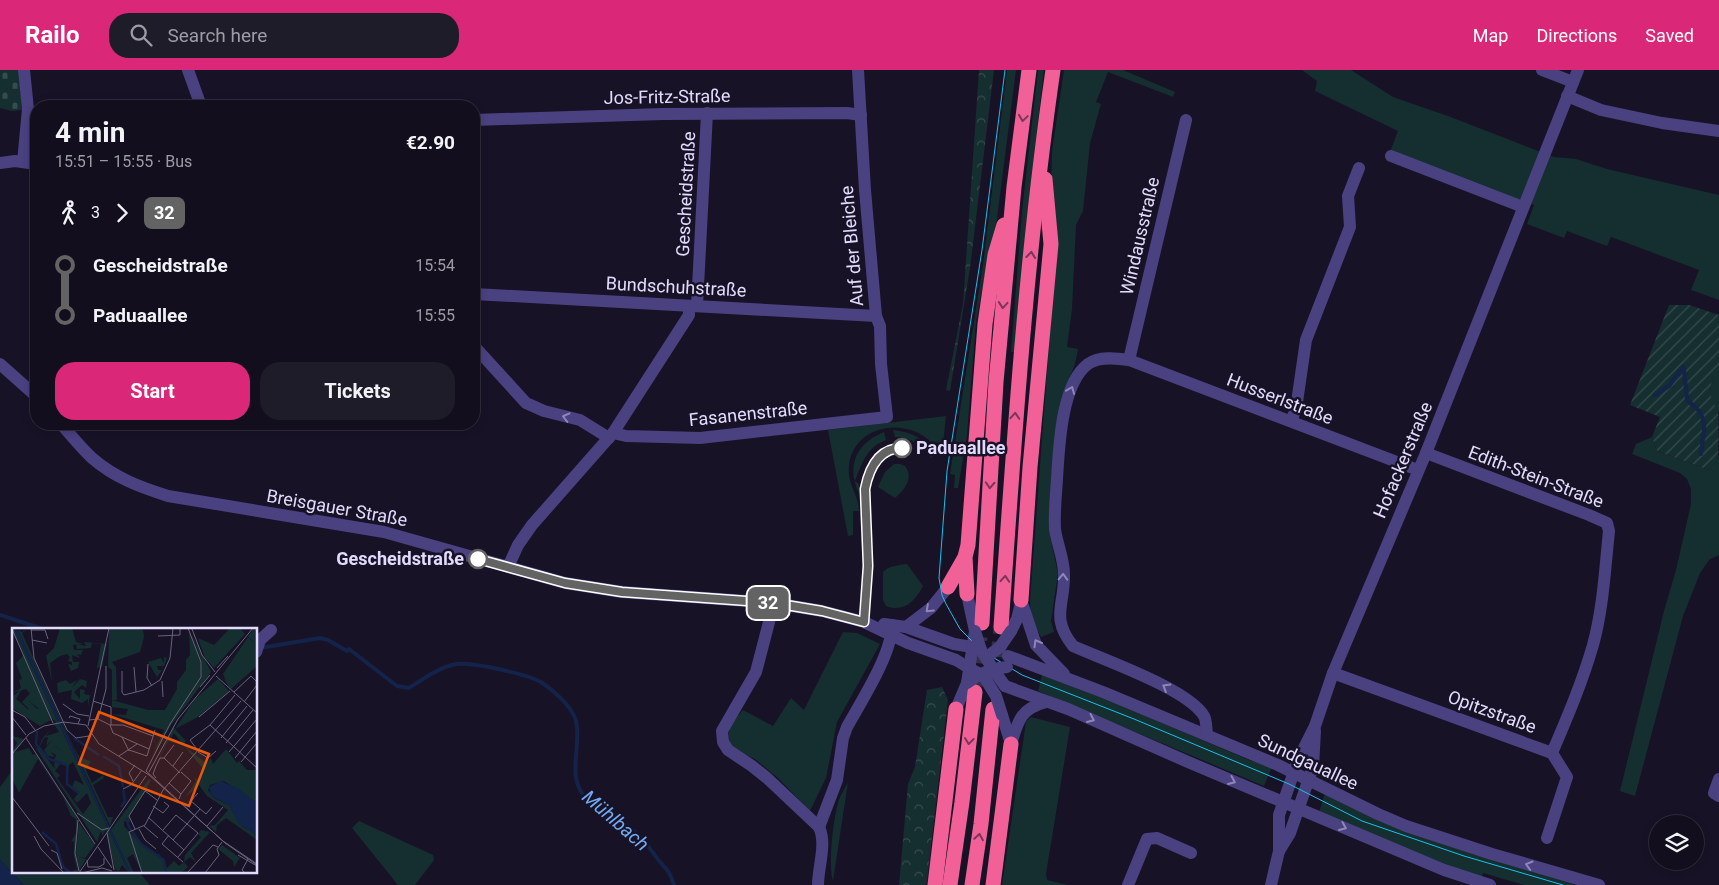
<!DOCTYPE html>
<meta charset="utf-8">
<style>
:root{--surface:#120e1d;--page:#1f1c2a;--text:#f1f3f6;--muted:#9c9ca4;--line:#312e3b;--accent:#db2777}
body{margin:0;font-family:Roboto,sans-serif;background:var(--page);color:var(--text);height:100vh;display:flex;flex-direction:column;font-size:19px;white-space:nowrap}
*{box-sizing:border-box;margin:0}
p{font-size:16px;color:var(--muted)}
.icon{flex:none;width:28px;height:28px;fill:none;stroke:currentColor;stroke-width:2;stroke-linecap:round;stroke-linejoin:round}
.map{position:relative;flex:1;overflow:hidden}
.drawer{position:absolute;left:30px;top:30px;width:450px;height:330px;display:flex;flex-direction:column;background:var(--surface);border-radius:20px;box-shadow:0 2px 8px #0003,0 0 0 1px var(--line)}
.drawer>*{flex:none}
.badge{padding:0 10px;border-radius:8px;font-size:18px;line-height:32px}
.fabs{position:absolute;left:1649px;top:745px;display:grid;gap:10px}
.fabs a{display:grid;place-items:center;width:55px;height:55px;border-radius:50%;background:var(--surface);box-shadow:0 2px 8px #0003,0 0 0 1px var(--line);font-size:25px}
.map>.badge{position:absolute;translate:-50% -50%;box-shadow:0 0 0 2px #fff}
.legs{display:flex;align-items:center;gap:8px;height:55px;padding:0 25px;font-size:16px}
.legs p{margin-inline-start:auto}
.head{display:flex;align-items:center;justify-content:space-between;height:85px;padding:0 25px}
h1{font-size:28px;font-weight:700;line-height:38px}
.cta{display:flex;gap:10px;margin-top:auto;padding:10px 25px}
.cta a{flex:1;height:58px;border-radius:20px;background:var(--accent);color:#fff;font-size:20px;font-weight:700;line-height:58px;text-align:center}
.cta a+a{background:var(--page);color:var(--text)}
ul{padding:0 25px;list-style:none}
li{display:flex;align-items:center;gap:18px;height:50px;font-size:19px}
li i{display:grid;place-items:center;width:8px;height:100%;margin:0 6px;background:currentColor}
li i::after{content:'';width:12px;height:12px;margin:-6px;border:4px solid;border-radius:50%;background:var(--surface)}
li p{margin-inline-start:auto}
li:first-child i{background:linear-gradient(#0000 50%,currentColor 0)}
li:last-child i{background:linear-gradient(currentColor 50%,#0000 0)}
header{display:flex;align-items:center;gap:30px;box-sizing:border-box;height:70px;padding:0 25px;background:var(--accent);color:#fff}
header strong{font-size:24px}
nav{display:flex;gap:28px;margin-inline-start:auto;font-size:18px}
.search{width:350px;height:45px;background:var(--page);display:flex;align-items:center;gap:12px;box-sizing:border-box;padding:0 18px;border-radius:20px;color:var(--muted);font-size:19px}
.map>svg:first-child{display:block}
</style>
<header>
<strong>Railo</strong>
<div class="search"><svg class="icon" aria-label="search" viewBox="0 0 24 24"><circle cx="10" cy="10" r="6"/><path d="M15 15l6 6"/></svg>Search here</div>
<nav><a>Map</a><a>Directions</a><a>Saved</a></nav>
</header>
<div class="map">
<svg width="1719" height="815" viewBox="0 0 1719 815">
<defs>
<pattern id="forest-crowns" width="20" height="18" patternUnits="userSpaceOnUse" patternTransform="scale(1.25)"><rect width="20" height="18" fill="#152e30"/><path d="M2 6a3 3 0 1 1 6 0M12 15a3 3 0 1 1 6 0" fill="none" stroke="#374c4f"/></pattern>
<pattern id="cemetery-stones" width="16" height="16" patternUnits="userSpaceOnUse" patternTransform="scale(1.25)"><rect width="16" height="16" fill="#152e30"/><path d="M2 7V4a2 2 0 0 1 4 0v3zM10 15v-3a2 2 0 0 1 4 0v3z" fill="#374c4f"/></pattern>
<pattern id="garden-furrows" width="10" height="10" patternUnits="userSpaceOnUse" patternTransform="scale(1.25)"><rect width="10" height="10" fill="#152e30"/><path d="M-1 1l2-2M0 10L10 0M9 11l2-2" fill="none" stroke="#374c4f"/></pattern>
</defs>
<rect width="100%" height="100%" fill="#181227"/>
<g fill="#152e30">
<path d="M1007,0H1016L995,164L987,193L976,253L967,365L958,418H954L955,405L950,404L983,194Z"/>
<path d="M1038,0H1044L1027,146L1015,282H1011L1022,141Z"/>
<path d="M1064,0H1123L1175,22L1173,27L1108,2L1096,32L1101,34L1090,73L1083,141L1076,155L1072,239L1067,277L1078,279L1075,294L1061,332L1050,466L1058,503L1051,551L1054,562L1041,567L1031,548L1030,530L1055,195L1051,118L1052,81Z"/>
<path d="M1302,0H1351L1393,27L1448,46L1554,87L1576,89L1607,99L1719,125V230L1691,220L1699,200L1611,167L1607,176L1567,161L1564,168L1527,154L1534,135L1512,129L1390,82L1398,61L1315,21L1317,11Z"/>
<path d="M1714,304L1719,305V343C1708,332 1709,318 1714,304Z"/>
<path d="M946,346L943,373H932C906,346 853,355 849,396C847,415 859,425 859,441H853V465L848,466L828,360Z"/>
<path d="M893,360C912,362 926,369 934,385L931,388C922,374 912,368 895,367Z"/>
<path d="M884,362L886,370C867,377 862,393 855,411L859,414V423C846,396 856,373 884,362Z"/>
<path d="M1652,367L1657,381L1709,400L1714,398L1719,384V485L1710,489L1700,503L1683,546L1635,726L1620,721L1664,541L1676,500L1691,434V419L1687,409L1680,403L1632,384L1636,374Z"/>
<path d="M894,394H900L905,396C914,408 905,419 895,428L878,417L885,402Z"/>
<path d="M907,494L923,516C915,531 904,543 886,536L883,530V502C889,496 898,495 907,494Z"/>
<path d="M843,562L857,563L880,574L837,652L826,708L810,741L779,709L755,689L731,678C725,660 732,653 743,640L773,656L791,628L804,640Z"/>
<path d="M1042,605L1077,617L1249,690L1272,697L1264,716L1038,621Z"/>
<path d="M1031,647L1070,657L1046,804L1047,810L1068,815H1002L1026,652Z"/>
<path d="M14,698V801H138L150,815H24L0,790V717Z"/>
<path d="M848,712L833,811C828,794 833,751 838,733C840,726 845,718 848,712Z"/>
<path d="M1325,723L1574,812L1573,815H1524L1483,803L1481,809L1319,742Z"/>
<path d="M359,751L433,785L434,790L415,815H398L352,758Z"/>
</g>
<g fill="url(#forest-crowns)">
<path d="M979,0H994L970,198L950,321L946,320L963,234Z"/>
<path d="M942,617L948,630L927,811L926,815H899L908,714L915,697L927,620Z"/>
</g>
<path fill="url(#cemetery-stones)" d="M0,0H19L22,40L12,41L0,38Z"/>
<path fill="url(#garden-furrows)" d="M1669,235H1689L1719,245V305H1714C1708,322 1710,326 1718,342C1719,347 1719,380 1718,386C1717,390 1716,394 1714,398L1709,400L1657,381L1652,367L1660,347L1630,335Z"/>
<path fill="#132349" d="M0,790L24,815H0Z"/>
<g fill="none" stroke-linecap="round" stroke-linejoin="round">
<g stroke="#132349" stroke-width="4">
<path d="M1655,325L1669,316L1683,297L1684,300L1687,328C1689,334 1694,335 1698,340C1709,354 1702,368 1701,384"/>
<path d="M0,545L43,559"/>
<path d="M260,578L320,568L328,570L347,581L349,579L397,616L409,618C423,609 440,597 456,594C473,592 526,604 541,612C553,620 572,636 576,651C582,676 566,706 585,727C594,737 605,741 616,748C631,757 644,769 654,784C663,798 669,797 674,815"/>
</g>
<g stroke="#363047" stroke-width="15" stroke-dasharray="15 8" stroke-linecap="butt">
<path d="M996,610L1001,557"/>
<path d="M975,616L980,567"/>
</g>
<g stroke="#4a4181" stroke-width="12">
<path d="M188,0L201,36"/>
<path d="M1542,0L1573,12"/>
<path d="M1567,26L1601,40L1662,53L1719,61"/>
<path d="M474,50L663,44L847,43L861,45"/>
<path d="M1391,86L1523,137"/>
<path d="M23,92L28,39L24,0"/>
<path d="M0,93L15,91L36,94"/>
<path d="M474,224L876,246"/>
<path d="M697,236L707,43"/>
<path d="M474,276L526,333L544,341L580,350L609,368"/>
<path d="M1129,290L1186,50"/>
<path d="M0,294L36,326"/>
<path d="M1291,351L1296,339L1306,270L1350,157L1348,126L1359,98"/>
<path d="M61,354C71,365 81,378 92,388C115,408 140,417 168,426L384,462L565,513L622,522L774,533L822,541L864,552L908,573L956,590L969,598"/>
<path d="M613,363L626,366L700,368L887,347L881,294L880,256L876,246L865,120L858,0"/>
<path d="M1426,383L1589,445L1607,453L1609,461C1605,499 1603,539 1593,575C1582,613 1567,648 1552,683"/>
<path d="M508,497L518,475L532,455L613,363L689,245V236"/>
<path d="M1021,530L1036,575L1064,604"/>
<path d="M774,533L756,602L722,661L723,672L728,680L752,696L767,708L819,757C827,774 818,797 818,815"/>
<path d="M884,554L906,557L954,574L972,577"/>
<path d="M906,557L931,538L948,517"/>
<path d="M1011,561L1017,549L1021,533"/>
<path d="M981,580L993,599L983,603"/>
<path d="M256,582L260,570L271,560"/>
<path d="M1008,586L1103,622L1278,695L1378,744L1406,756L1492,784L1599,815"/>
<path d="M1333,603L1552,683L1567,707L1547,768"/>
<path d="M1005,616L1068,639L1188,692L1444,800L1490,815"/>
<path d="M956,639L967,613L975,561L967,524"/>
<path d="M1002,645L1011,674"/>
<path d="M1207,665C1206,660 1207,651 1204,646C1188,619 1104,590 1073,576C1050,547 1065,535 1064,504C1064,489 1057,474 1055,459C1054,442 1056,426 1057,409C1059,378 1061,314 1088,294C1099,286 1116,288 1129,290L1418,400"/>
<path d="M1011,674C1018,651 1020,639 1046,632"/>
<path d="M1719,709L1714,723L1719,726"/>
<path d="M819,757L837,710L843,668L847,657C862,630 892,584 892,555"/>
<path d="M1279,781L1290,763L1313,697L1315,661"/>
<path d="M1128,815L1147,769L1157,768L1191,783"/>
<path d="M1271,815L1279,781V745L1298,690L1315,656L1333,603L1426,383L1578,0"/>
</g>
<g stroke="#f16097" stroke-width="15">
<path d="M948,517L964,489"/>
<path d="M967,524L965,487L968,475L985,254L995,185L1004,155"/>
<path d="M1021,530L1030,397L1051,174L1045,109"/>
<path d="M982,553L996,312L1014,117L1029,0"/>
<path d="M1001,557C1014,371 1026,185 1053,0"/>
<path d="M935,815L956,639"/>
<path d="M950,815L962,732L975,622"/>
<path d="M972,815L981,754L993,639"/>
<path d="M993,815L1011,674"/>
</g>
<path stroke="#18c1eb" stroke-width="1" d="M1005,0L982,180L947,401L939,508L942,525L946,534L960,559L981,580L1022,605L1134,649L1289,714L1362,751L1464,786L1563,815"/>
<g stroke="#4a4181" stroke-width="12">
<path d="M975,561L981,580"/>
<path d="M992,583L1000,577L1011,561"/>
<path d="M983,605L996,626L1002,645"/>
<path d="M967,613L980,604L969,598"/>
<path d="M1005,616L993,599L1007,597"/>
</g>
</g>
<defs><path id="oneway-chevron" d="M-2-3.5L2.5 0L-2 3.5" fill="none" stroke-width="1.6" stroke-linecap="round" stroke-linejoin="round" transform="scale(1.25)"/></defs>
<g stroke="#7a3559">
<use href="#oneway-chevron" transform="translate(1023 48) rotate(98)"/>
<use href="#oneway-chevron" transform="translate(1031 185) rotate(-84)"/>
<use href="#oneway-chevron" transform="translate(1003 235) rotate(95)"/>
<use href="#oneway-chevron" transform="translate(1015 346) rotate(-86)"/>
<use href="#oneway-chevron" transform="translate(990 415) rotate(93)"/>
<use href="#oneway-chevron" transform="translate(1005 509) rotate(-86)"/>
<use href="#oneway-chevron" transform="translate(969 671) rotate(97)"/>
<use href="#oneway-chevron" transform="translate(979 767) rotate(-81)"/>
</g>
<g stroke="#8e86b8">
<use href="#oneway-chevron" transform="translate(1071 320) rotate(-68)"/>
<use href="#oneway-chevron" transform="translate(566 347) rotate(-166)"/>
<use href="#oneway-chevron" transform="translate(1063 507) rotate(-88)"/>
<use href="#oneway-chevron" transform="translate(929 539) rotate(137)"/>
<use href="#oneway-chevron" transform="translate(1037 573) rotate(-120)"/>
<use href="#oneway-chevron" transform="translate(1166 617) rotate(-149)"/>
<use href="#oneway-chevron" transform="translate(1091 649) rotate(24)"/>
<use href="#oneway-chevron" transform="translate(1232 711) rotate(23)"/>
<use href="#oneway-chevron" transform="translate(1343 757) rotate(23)"/>
<use href="#oneway-chevron" transform="translate(1529 795) rotate(-164)"/>
</g>
<g fill="none" stroke-linecap="round" stroke-linejoin="round">
<defs>
<path id="line-1" d="M478,489L565,513L622,522L774,533L822,541L864,552L868,496L865,419C869,399 878,378 902,378"/>
</defs>
<use href="#line-1" stroke="#fff" stroke-width="11"/>
<use href="#line-1" stroke="#646363" stroke-width="8"/>
</g>
<g fill="#fff" stroke="#646363" stroke-width="2.5">
<circle cx="902" cy="378" r="9"/>
<circle cx="478" cy="489" r="9"/>
</g>
<g text-anchor="middle" stroke-width="5" stroke-linejoin="round" paint-order="stroke">
<g font-size="18" fill="#e2dbfc" stroke="#181227">
<text transform="translate(667 27) rotate(-1)" y="6">Jos-Fritz-Straße</text>
<text transform="translate(686 124) rotate(-87)" y="6">Gescheidstraße</text>
<text transform="translate(1140 166) rotate(-77)" y="6">Windausstraße</text>
<text transform="translate(852 176) rotate(-95)" y="6">Auf der Bleiche</text>
<text transform="translate(676 217) rotate(3)" y="6">Bundschuhstraße</text>
<text transform="translate(1280 329) rotate(21)" y="6">Husserlstraße</text>
<text transform="translate(748 344) rotate(-6)" y="6">Fasanenstraße</text>
<text transform="translate(1403 390) rotate(-67)" y="6">Hofackerstraße</text>
<text transform="translate(1536 407) rotate(21)" y="6">Edith-Stein-Straße</text>
<text transform="translate(337 438) rotate(10)" y="6">Breisgauer Straße</text>
<text transform="translate(1492 642) rotate(20)" y="6">Opitzstraße</text>
<text transform="translate(1308 692) rotate(25)" y="6">Sundgauallee</text>
</g>
<g font-size="18" font-weight="bold" fill="#e2dbfc" stroke="#181227" text-anchor="start">
<text x="916" y="384">Paduaallee</text>
<text x="464" y="495" text-anchor="end">Gescheidstraße</text>
</g>
<g font-size="19" font-style="italic" fill="#72aaf3" stroke="#181227">
<text transform="translate(616 750) rotate(41)" y="7">Mühlbach</text>
</g>
</g>
<g transform="translate(12 558)">
<rect width="245" height="245" fill="#181227"/>
<path d="M0,0H2L117,245L110,237L107,243L103,241L94,202L90,208V205L89,203L85,214L24,120L27,119L30,111L38,102L34,108L47,104L42,96L44,94L17,73L22,62L19,67L14,61L0,65L9,60L7,52L10,51L4,35L12,27ZM36,109L34,118L41,111L32,122L36,128L43,129L38,123L44,118L52,125L48,134L44,133L42,136L43,141L27,120L32,110ZM49,135L55,138V157L57,137L61,134L72,157L63,152L60,159L67,164L62,171L65,175L75,165L79,175L71,186L45,150L48,147L43,143ZM5,0L9,4L17,1L10,5L62,120L68,130L79,133L74,142L80,155L91,147L92,150L81,157L96,189H101L98,198ZM152,29L155,30L152,38H145L146,42H150L145,49L136,34L149,30L152,35ZM161,99L174,113L172,115L175,120L194,135L199,130L201,136L214,121L225,135L227,133L235,142H245V175L212,153L198,157L196,162L202,170L217,177L231,199L243,205L245,212L214,190L205,197L204,204L197,198L203,197L216,182L195,168L187,157L173,170L184,153L182,149L186,152L191,141L162,105L158,111L162,114L156,113L140,146ZM0,108L12,111L3,124L17,120L21,127L24,126L65,189L66,198L63,224L66,245L59,244L65,241L62,229V213L59,214L64,205V191L59,188L51,169L26,131L7,165L0,150V124L5,115ZM137,151L139,152L134,161L137,164L134,163L117,187L118,194L112,193V198L131,218L148,227L155,240L162,233L167,238L172,234L173,227L189,209L186,206L189,202L198,204L179,225L184,234L178,229L172,234L176,239L169,245H130L121,226L115,230L122,245H119L99,202ZM67,195L83,217L73,230L66,229L74,231L67,243L64,224ZM210,217L228,230L222,239L221,233L206,221Z" fill="#152e30" fill-rule="evenodd"/>
<path d="M48,0H60L64,14L72,16L61,17L62,22H48V28L38,35L40,54L34,28L42,20ZM97,0H123L131,2L132,9L128,24L100,34V42L96,39ZM218,0H228L233,6L202,40L193,30L186,10L202,17ZM242,0H245V38L219,61L209,48L214,53L211,46L236,9L244,17L236,8ZM177,2L189,34L188,51L140,128L152,102L100,86L114,87L116,81L100,79V72L136,82H153L165,61V54L174,42V32L178,27ZM179,5L199,44L154,104L189,49L190,34ZM206,51L217,63L186,89L163,101L183,71ZM23,60L24,70L17,73L25,81L31,79L39,92L28,98L0,80L17,81L10,74Z" fill="#152e30"/>
<path d="M72,14L95,16L90,39L85,40L89,16L80,15L79,20L65,21L64,16L74,18ZM48,22H71L69,27L65,26L68,30L60,27L61,34H67L66,40L59,43L56,36L60,37V34L56,33L58,29L55,26L48,28ZM100,34L104,39L105,72H100ZM68,51L75,53L74,60L70,57L62,64L68,71V61L73,62L72,66L78,67L76,79V71L70,75L59,71L60,62L46,65L45,55L54,52L58,56L65,52L60,60ZM10,61L4,71L17,82L0,80V69ZM44,118L52,125L56,122L59,129L54,128L48,134L42,132L44,127L37,123Z" fill="#152e30"/>
<path d="M2,0L7,4L119,245H117ZM209,153L225,160L245,175V207L227,196L217,177L199,168L197,159Z" fill="#132349"/>
<path fill="none" stroke="#132349" stroke-width="2.5" d="M25,103L24,116L37,131L54,137M62,110L87,127M91,128L107,138L111,159M55,138V156L67,165M109,179L113,173L111,162M114,190L117,199L129,216L152,232L154,245M30,204L44,216L51,239L59,245"/>
<path fill="none" stroke="#69627c" stroke-width="1" d="M19,0L22,30L55,102L64,110L77,108M176,0L189,34V49L158,96L134,143L213,215L245,237M0,1L41,95M180,1L190,27L203,44M19,2H33L36,11M146,8L168,7V0M20,12L35,15M136,36L135,50L140,58M122,39L124,64M205,40L216,28M110,43V64M204,48L245,85M150,53L151,69M188,59L198,47M110,64L112,67L132,62L148,52L158,30L161,0M222,64L239,48L245,54M81,73L99,79V97M232,74L245,57M51,76L65,86L77,88M0,82L13,89L23,102M0,89L14,107M187,89L218,63M57,90L58,88L68,91L66,96M86,91L94,61V38M77,92L86,91L98,97L101,105L137,121M98,97H111L141,108M198,97L245,140M198,97L223,67M76,98L97,0M110,109L117,123M14,110L83,216M209,110L235,78M214,115L241,82M117,122L135,128L143,102M186,124L196,130L204,123M187,124L178,112L198,97M217,124L245,91M0,126L17,106L32,98L52,94L74,97L87,116L137,147L211,213L245,236M107,128L125,116M152,130L168,145M152,130L162,117M223,130L245,103M229,134L244,116M161,138L171,124M137,144L166,91L241,0M169,144L179,153L169,166M144,150L141,146L144,138L148,130H152M121,153L117,145L123,137M157,155L169,166L167,171M111,161L119,157L130,142M186,165L179,173L194,186L200,179M0,169L37,218M141,178L151,185L157,178L152,174M65,185L90,202L97,200M136,189L172,222M66,192L63,225L67,243M132,198L146,210M195,198L211,179M123,201L117,188L133,163L145,172M127,201L133,212L144,221M151,202L164,187L186,205L166,229M95,205L102,242M157,207L150,216L171,234M22,208L29,221L52,245M161,212L188,181M86,219L100,240M39,222L45,225L50,241M226,227L245,238M75,232L76,239H87L92,236V230M67,245L134,148M70,245L90,240L100,243M130,245L117,204L133,197L151,162L229,73M175,245L201,217L206,219M193,245L207,227L205,221L210,214M233,245L230,242L236,231"/>
<path fill="#e8590c" fill-opacity="0.15" stroke="#e8590c" stroke-width="2.5" d="M87,84L197,126L177,178L67,136Z"/>
<rect width="245" height="245" fill="none" stroke="#e2dbfc" stroke-width="2.5"/>
</g>
</svg>
<div class="fabs">
<a><svg class="icon" aria-label="layers" viewBox="0 0 24 24"><path d="M12 4l9 5-9 5-9-5zM3 14l9 5 9-5"/></svg></a>
</div>
<b class="badge" style="left:768px;top:533px;background:#646363;color:#fff">32</b>
<section class="drawer">
<div class="head"><div><h1>4 min</h1><p>15:51 – 15:55 · Bus</p></div><b>€2.90</b></div>
<div class="legs"><svg class="icon" aria-label="walk" viewBox="0 0 24 24"><circle cx="13" cy="4" r="2"/><path d="M13 8l-2 6 4 7M11 14l-3 7M7 12l3-4h3l4 4"/></svg>3<svg class="icon" aria-label="forward" viewBox="0 0 24 24"><path d="M9 5l7 7-7 7"/></svg><b class="badge" style="background:#646363;color:#fff">32</b></div>
<ul>
<li><i style="color:#646363"></i><b>Gescheidstraße</b><p>15:54</p></li>
<li><i style="color:#646363"></i><b>Paduaallee</b><p>15:55</p></li>
</ul>
<div class="cta"><a>Start</a><a>Tickets</a></div>
</section>
</div>
